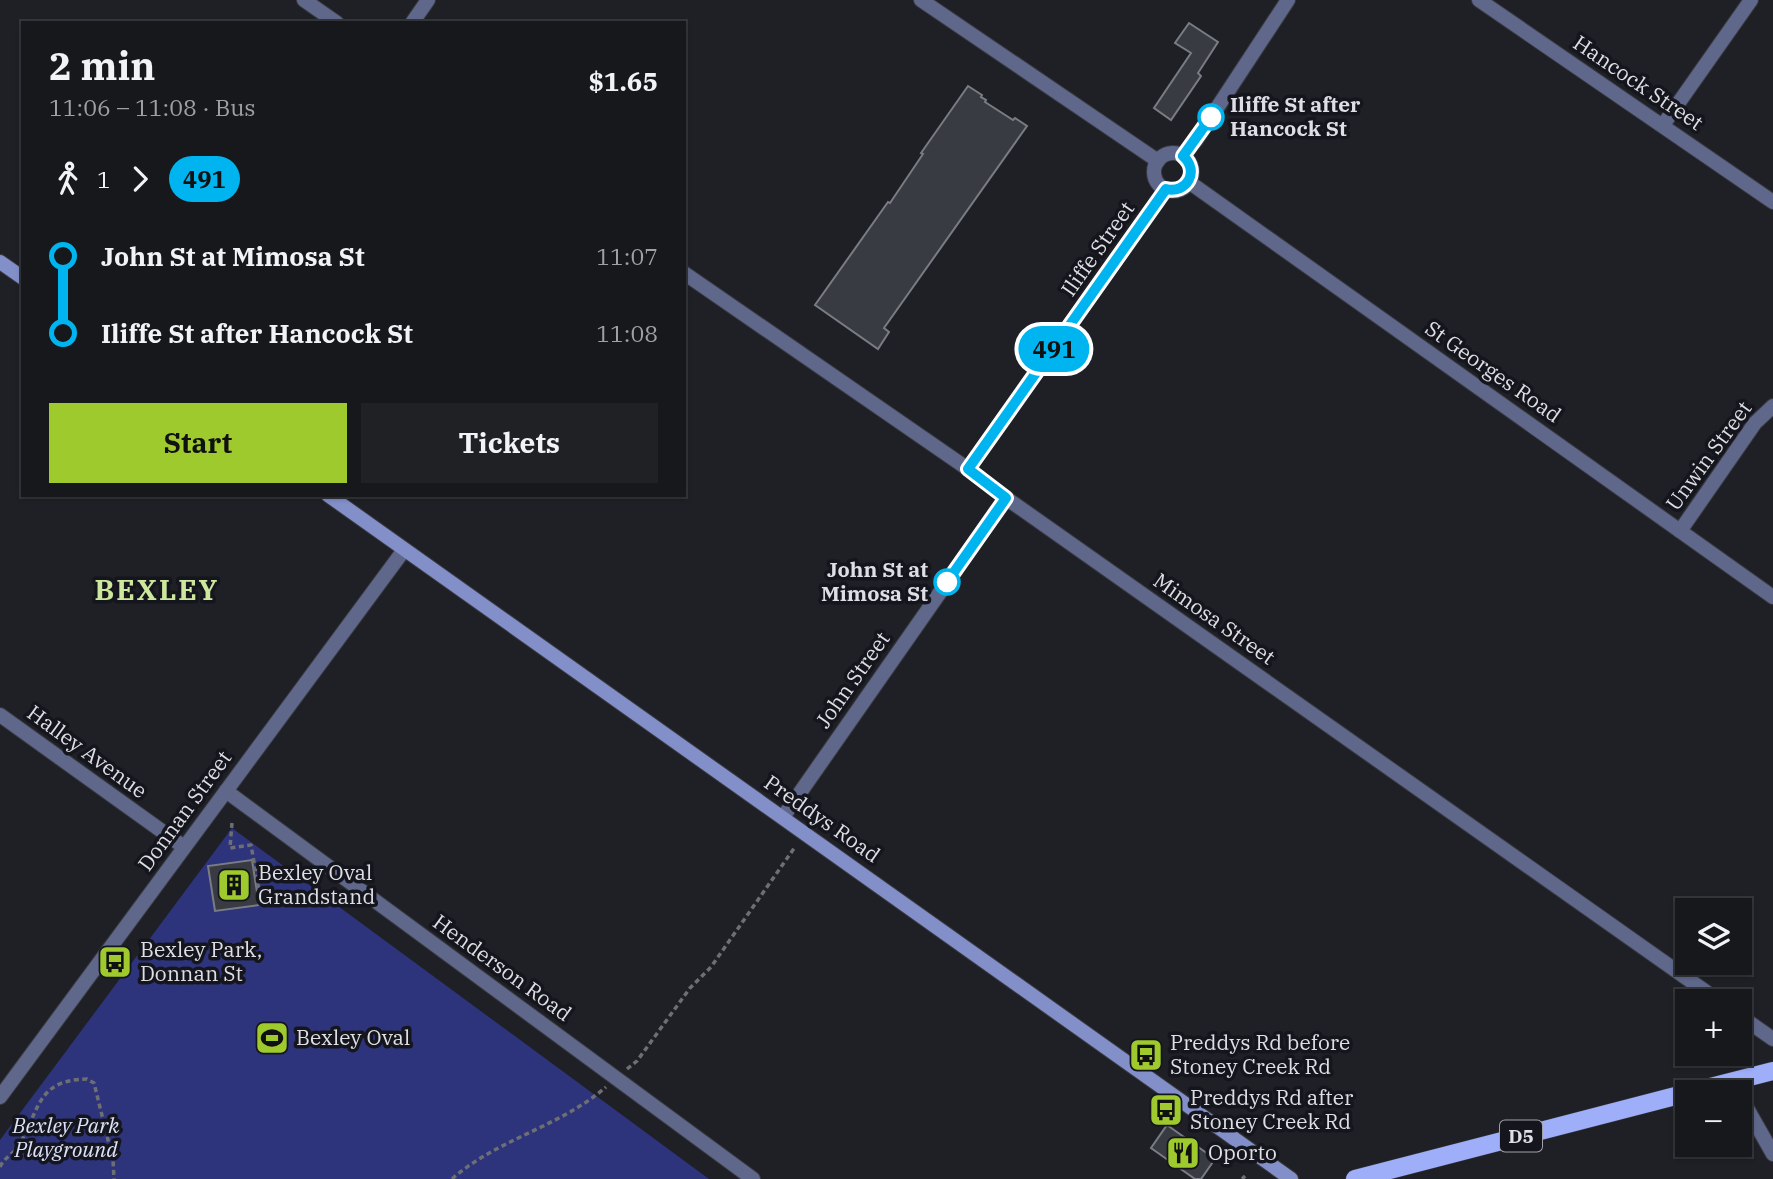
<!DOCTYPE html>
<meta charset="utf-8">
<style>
:root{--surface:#16181c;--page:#1f2125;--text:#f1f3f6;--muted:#9ea0a3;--line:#35373b;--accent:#9fca2d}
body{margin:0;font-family:"IBM Plex Serif",serif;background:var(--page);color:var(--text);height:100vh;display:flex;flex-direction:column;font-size:26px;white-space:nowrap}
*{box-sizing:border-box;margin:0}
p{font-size:23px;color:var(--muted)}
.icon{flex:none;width:38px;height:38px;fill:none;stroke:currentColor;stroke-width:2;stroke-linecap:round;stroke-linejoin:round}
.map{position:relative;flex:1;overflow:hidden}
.drawer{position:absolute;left:21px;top:21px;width:665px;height:476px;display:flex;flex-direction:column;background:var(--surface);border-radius:0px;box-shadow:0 2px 5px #0004,0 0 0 2px var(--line)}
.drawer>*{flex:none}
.badge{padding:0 14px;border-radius:23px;font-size:24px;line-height:46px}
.buttons{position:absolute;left:1675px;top:898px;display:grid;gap:14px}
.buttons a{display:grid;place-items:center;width:77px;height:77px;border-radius:0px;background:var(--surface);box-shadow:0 2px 5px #0004,0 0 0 2px var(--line);font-size:35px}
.map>.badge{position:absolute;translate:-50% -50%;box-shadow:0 0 0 4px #fff}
.legs{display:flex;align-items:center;gap:10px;height:77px;padding:0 28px;font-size:23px}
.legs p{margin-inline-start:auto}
.headline{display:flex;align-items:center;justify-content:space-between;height:119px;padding:0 28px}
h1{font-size:38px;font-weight:700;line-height:52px}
.primary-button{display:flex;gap:14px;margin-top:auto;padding:14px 28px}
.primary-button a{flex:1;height:80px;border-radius:0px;background:var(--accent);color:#111;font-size:28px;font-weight:700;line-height:80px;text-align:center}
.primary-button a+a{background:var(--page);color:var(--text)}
ul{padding:0 28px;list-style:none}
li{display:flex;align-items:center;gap:24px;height:77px;font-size:26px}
li i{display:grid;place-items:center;width:10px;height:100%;margin:0 9px;background:currentColor}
li i::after{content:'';width:18px;height:18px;margin:-9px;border:5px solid;border-radius:50%;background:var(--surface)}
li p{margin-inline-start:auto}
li:first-child i{background:linear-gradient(#0000 50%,currentColor 0)}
li:last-child i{background:linear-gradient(currentColor 50%,#0000 0)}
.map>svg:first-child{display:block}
</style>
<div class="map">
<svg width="1773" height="1179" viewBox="0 0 1773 1179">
<rect width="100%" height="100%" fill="#1e2026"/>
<path fill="#2d347b" d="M232,828L709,1179H0V1140Z"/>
<g fill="#393b42" stroke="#7a7c85" stroke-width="2">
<path d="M1189,23L1218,42L1198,73L1201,76L1171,120L1154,108L1191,53L1175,43Z"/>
<path d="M968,86L982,95L981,97L986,100L985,102L1013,120L1015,118L1027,126L884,328L889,332L878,349L815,305L888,202L890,203L923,154L921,153Z"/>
<path d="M252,860L259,905L215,911L208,866Z"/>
<path d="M1167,1125L1215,1159L1201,1179H1195L1151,1148Z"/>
</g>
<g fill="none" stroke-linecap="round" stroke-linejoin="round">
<defs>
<g id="street">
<path d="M304,0L337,23"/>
<path d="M921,0L1158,161"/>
<path d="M1479,0L1773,202"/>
<path d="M412,23L428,0"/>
<path d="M1663,125L1751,0"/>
<circle cx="1173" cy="172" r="19"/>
<path d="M1183,156L1196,140L1288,0"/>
<path d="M1189,182L1773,597"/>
<path d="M684,273L968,469L1006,498L1719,1001"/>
<path d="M968,469L1166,189"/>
<path d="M1680,531L1755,423L1773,406"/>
<path d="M0,715L184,847"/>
<path d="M226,791L753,1179"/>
<path d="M783,817L1006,498"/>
<path d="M1740,1016L1773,1039"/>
<path d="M1740,1096L1773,1154"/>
<path d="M0,1097L404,550"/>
</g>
<g id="secondary">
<path d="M0,262L23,278"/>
<path d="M328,495L1291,1179"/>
</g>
<g id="primary">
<path d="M1691,1092L1773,1071"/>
<path d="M1355,1179L1687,1093"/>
</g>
</defs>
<use href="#street" stroke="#393b41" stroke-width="16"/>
<use href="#secondary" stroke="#393b41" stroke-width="16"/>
<use href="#primary" stroke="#393b41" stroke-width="19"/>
<g stroke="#6d6f74" stroke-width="3.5" stroke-dasharray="5 3.5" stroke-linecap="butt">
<path d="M809,807L818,814L814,820"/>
<path d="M232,823L230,848L251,845L260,896"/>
<path d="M627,1069L637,1061L690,988L711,967L795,847"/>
<path d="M0,1167C5,1156 16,1153 21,1142C40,1106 39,1080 87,1079L94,1083L113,1160L114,1179"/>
<path d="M452,1179C497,1139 560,1127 606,1087"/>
<path d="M1242,1179L1245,1176"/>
</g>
<use href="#street" stroke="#5f678b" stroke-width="14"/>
<use href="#secondary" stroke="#828fc9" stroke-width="14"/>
<use href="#primary" stroke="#9eaef9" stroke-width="18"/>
</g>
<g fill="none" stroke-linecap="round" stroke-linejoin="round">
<defs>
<path id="line-1" d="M947,582L1006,498L968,469L1166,189C1187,194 1200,171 1183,156L1211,117"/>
</defs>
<use href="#line-1" stroke="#fff" stroke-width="16"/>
<use href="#line-1" stroke="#00b5ef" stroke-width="10"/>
</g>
<defs>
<symbol id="building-square" viewBox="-11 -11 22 22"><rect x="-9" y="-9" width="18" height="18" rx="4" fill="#9fca2d" stroke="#15161d"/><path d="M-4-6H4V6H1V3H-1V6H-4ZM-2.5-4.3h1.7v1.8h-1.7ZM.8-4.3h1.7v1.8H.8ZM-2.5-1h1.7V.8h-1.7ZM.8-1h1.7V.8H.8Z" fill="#111"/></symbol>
<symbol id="bus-square" viewBox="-11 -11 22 22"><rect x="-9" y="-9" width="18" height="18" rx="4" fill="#9fca2d" stroke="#15161d"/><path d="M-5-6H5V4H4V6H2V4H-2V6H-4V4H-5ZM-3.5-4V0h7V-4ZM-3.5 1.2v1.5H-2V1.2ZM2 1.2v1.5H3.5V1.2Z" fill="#111"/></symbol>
<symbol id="stadium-square" viewBox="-11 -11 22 22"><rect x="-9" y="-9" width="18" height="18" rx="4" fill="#9fca2d" stroke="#15161d"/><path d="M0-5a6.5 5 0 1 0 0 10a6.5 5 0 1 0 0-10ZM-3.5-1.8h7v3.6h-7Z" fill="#111"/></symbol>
<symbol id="restaurant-square" viewBox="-11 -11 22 22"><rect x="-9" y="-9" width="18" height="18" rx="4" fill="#9fca2d" stroke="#15161d"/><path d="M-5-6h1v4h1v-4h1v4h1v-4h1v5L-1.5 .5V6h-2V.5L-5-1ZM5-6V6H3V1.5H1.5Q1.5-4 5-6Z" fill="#111"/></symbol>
</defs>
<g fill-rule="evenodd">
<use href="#building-square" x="215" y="866" width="38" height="38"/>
<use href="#bus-square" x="96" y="943" width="38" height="38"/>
<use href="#stadium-square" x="253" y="1019" width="38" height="38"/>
<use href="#bus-square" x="1127" y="1036" width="38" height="38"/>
<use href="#bus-square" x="1147" y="1091" width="38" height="38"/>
<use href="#restaurant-square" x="1164" y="1134" width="38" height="38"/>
</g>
<g fill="#fff" stroke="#00b5ef" stroke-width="3.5">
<circle cx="1211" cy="117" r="12"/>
<circle cx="947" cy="582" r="12"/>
</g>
<g text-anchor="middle" stroke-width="7" stroke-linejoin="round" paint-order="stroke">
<rect fill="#15161d" stroke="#a2a3a8" stroke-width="2" x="1500" y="1120.5" width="42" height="31" rx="5"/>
<g font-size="19" font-weight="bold" fill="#dedfe4">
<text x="1521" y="1143">D5</text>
</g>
<g font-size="21" fill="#dedfe4" stroke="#15161d">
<text transform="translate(1638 83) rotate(34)" y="7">Hancock Street</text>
<text transform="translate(1098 249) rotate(-55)" y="7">Iliffe Street</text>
<text transform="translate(1493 372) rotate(35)" y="7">St Georges Road</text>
<text transform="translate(1709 456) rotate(-54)" y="7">Unwin Street</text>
<text transform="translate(1214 619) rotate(35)" y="7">Mimosa Street</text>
<text transform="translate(853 680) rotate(-55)" y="7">John Street</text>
<text transform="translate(87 752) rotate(36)" y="7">Halley Avenue</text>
<text transform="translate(185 811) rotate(-54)" y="7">Donnan Street</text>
<text transform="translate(822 819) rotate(35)" y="7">Preddys Road</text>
<text transform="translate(502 968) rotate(36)" y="7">Henderson Road</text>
</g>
<g font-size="21" font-weight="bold" fill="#dedfe4" stroke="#15161d" text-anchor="start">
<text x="1230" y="112">Iliffe St after<tspan x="1230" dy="24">Hancock St</tspan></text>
<text x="928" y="577" text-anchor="end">John St at<tspan x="928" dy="24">Mimosa St</tspan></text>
</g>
<g font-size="21" fill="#dedfe4" stroke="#15161d" text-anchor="start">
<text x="258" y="880">Bexley Oval<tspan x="258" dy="24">Grandstand</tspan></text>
<text x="140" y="957">Bexley Park,<tspan x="140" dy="24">Donnan St</tspan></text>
<text x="296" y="1045">Bexley Oval</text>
<text x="1170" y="1050">Preddys Rd before<tspan x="1170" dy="24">Stoney Creek Rd</tspan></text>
<text x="1190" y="1105">Preddys Rd after<tspan x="1190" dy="24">Stoney Creek Rd</tspan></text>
<text x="1208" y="1160">Oporto</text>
</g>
<g font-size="21" font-style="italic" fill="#dde3fa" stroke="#15161d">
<text x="66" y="1133">Bexley Park<tspan x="66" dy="24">Playground</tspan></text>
</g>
<g font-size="28" font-weight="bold" letter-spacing="2" fill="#cde79d" stroke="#15161d">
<text x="157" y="600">BEXLEY</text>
</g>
</g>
</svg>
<div class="buttons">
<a><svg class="icon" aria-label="layers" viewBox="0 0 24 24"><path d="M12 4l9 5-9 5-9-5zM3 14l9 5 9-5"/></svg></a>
<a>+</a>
<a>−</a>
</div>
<b class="badge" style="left:1054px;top:349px;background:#00b5ef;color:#111">491</b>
<section class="drawer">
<div class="headline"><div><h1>2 min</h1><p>11:06 – 11:08 · Bus</p></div><b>$1.65</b></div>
<div class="legs"><svg class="icon" aria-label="walk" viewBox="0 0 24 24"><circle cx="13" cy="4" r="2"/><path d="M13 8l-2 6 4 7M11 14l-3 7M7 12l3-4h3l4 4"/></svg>1<svg class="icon" aria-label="forward" viewBox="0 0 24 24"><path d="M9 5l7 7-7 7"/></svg><b class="badge" style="background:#00b5ef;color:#111">491</b></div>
<ul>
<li><i style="color:#00b5ef"></i><b>John St at Mimosa St</b><p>11:07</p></li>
<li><i style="color:#00b5ef"></i><b>Iliffe St after Hancock St</b><p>11:08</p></li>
</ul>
<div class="primary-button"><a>Start</a><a>Tickets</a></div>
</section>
</div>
